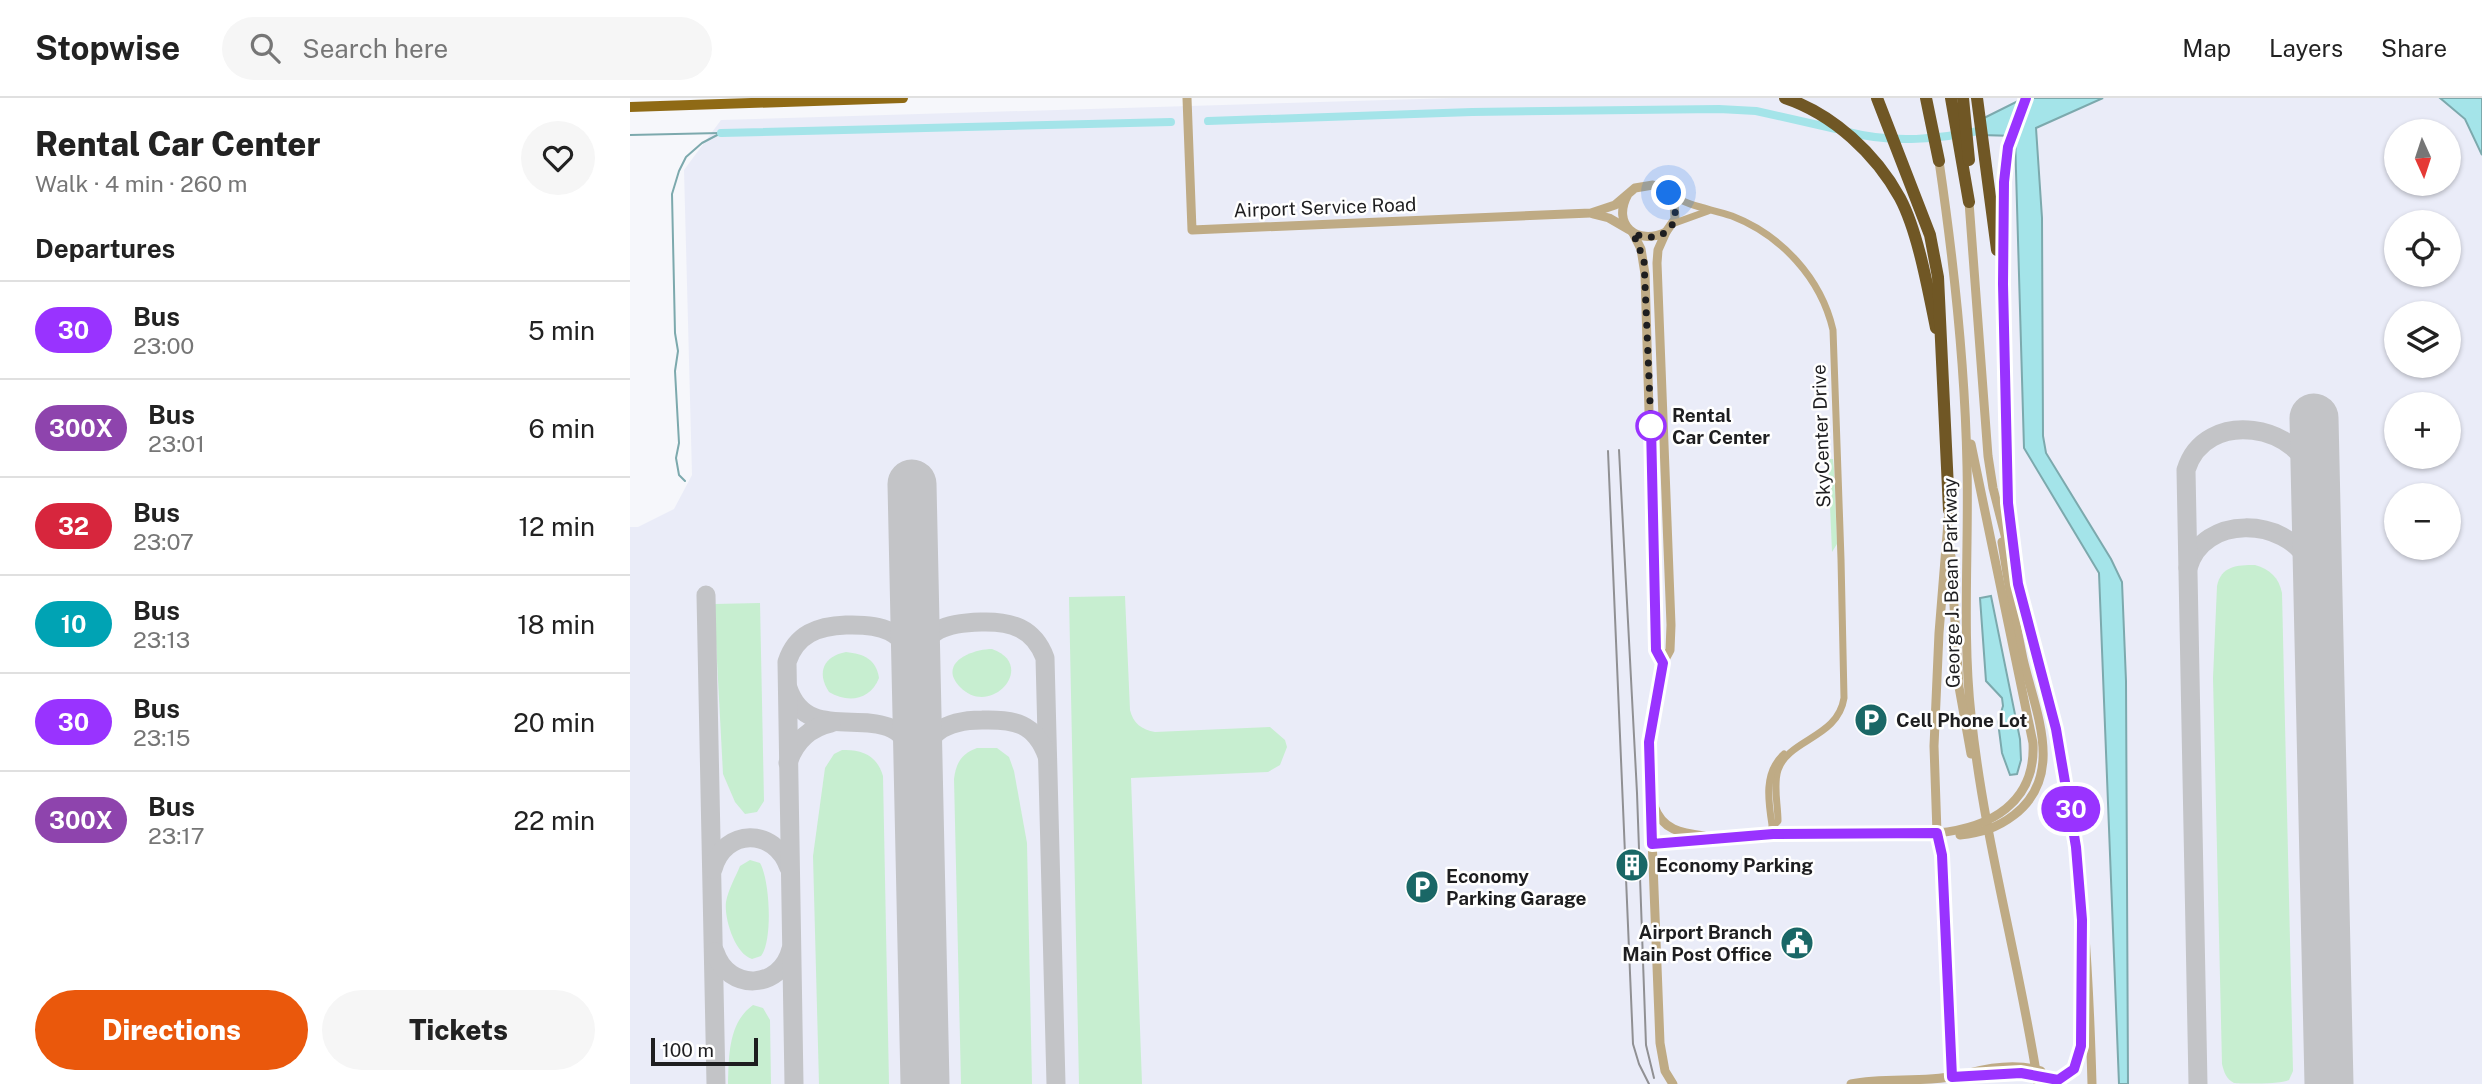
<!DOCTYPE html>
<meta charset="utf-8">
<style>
:root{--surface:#fff;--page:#f6f6f6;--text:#222;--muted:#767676;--line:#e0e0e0;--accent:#ea580c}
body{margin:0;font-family:"Public Sans",sans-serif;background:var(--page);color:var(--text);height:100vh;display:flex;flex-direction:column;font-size:26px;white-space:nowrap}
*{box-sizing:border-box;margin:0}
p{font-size:23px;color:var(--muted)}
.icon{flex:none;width:38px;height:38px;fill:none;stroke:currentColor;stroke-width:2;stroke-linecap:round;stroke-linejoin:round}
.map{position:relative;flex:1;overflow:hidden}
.sheet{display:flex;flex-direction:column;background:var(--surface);width:630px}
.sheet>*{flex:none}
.badge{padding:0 14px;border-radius:23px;font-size:24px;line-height:46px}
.needle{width:46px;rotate:177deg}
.tools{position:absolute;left:1754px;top:21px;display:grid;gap:14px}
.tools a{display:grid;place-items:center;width:77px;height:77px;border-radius:50%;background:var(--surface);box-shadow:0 2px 5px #0004;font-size:35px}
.scale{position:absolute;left:21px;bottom:18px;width:107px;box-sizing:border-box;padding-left:7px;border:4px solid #1e1e20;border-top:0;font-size:19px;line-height:24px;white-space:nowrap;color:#1e1e20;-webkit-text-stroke:5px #fff;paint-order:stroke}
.you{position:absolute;width:35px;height:35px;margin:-18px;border:5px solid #fff;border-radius:50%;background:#1a73e8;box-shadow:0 0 0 10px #1a73e833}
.map>.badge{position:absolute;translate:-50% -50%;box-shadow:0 0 0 4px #fff}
h2{padding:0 35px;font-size:26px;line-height:63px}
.round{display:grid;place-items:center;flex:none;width:74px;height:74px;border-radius:37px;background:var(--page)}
.overview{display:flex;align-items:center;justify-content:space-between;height:119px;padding:0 35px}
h1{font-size:33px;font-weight:800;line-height:52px}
.button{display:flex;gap:14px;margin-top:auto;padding:14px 35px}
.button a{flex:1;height:80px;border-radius:42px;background:var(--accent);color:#fff;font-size:28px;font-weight:800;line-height:80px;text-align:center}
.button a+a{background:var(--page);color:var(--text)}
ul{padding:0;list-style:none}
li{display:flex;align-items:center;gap:21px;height:98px;padding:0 35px;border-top:2px solid var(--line)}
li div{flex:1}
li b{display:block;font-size:26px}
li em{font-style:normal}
li .badge{min-width:77px;font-weight:700;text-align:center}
header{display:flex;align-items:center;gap:42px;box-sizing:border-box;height:98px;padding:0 35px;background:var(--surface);border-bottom:2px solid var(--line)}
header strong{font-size:33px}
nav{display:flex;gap:38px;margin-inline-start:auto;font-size:24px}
.search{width:490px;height:63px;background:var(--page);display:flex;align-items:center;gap:18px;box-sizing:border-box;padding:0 24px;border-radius:38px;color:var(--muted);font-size:26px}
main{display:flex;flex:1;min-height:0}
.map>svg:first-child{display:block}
</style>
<header>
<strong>Stopwise</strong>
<div class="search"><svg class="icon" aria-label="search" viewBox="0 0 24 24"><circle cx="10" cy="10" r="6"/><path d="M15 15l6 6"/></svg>Search here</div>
<nav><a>Map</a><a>Layers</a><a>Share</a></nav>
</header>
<main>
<section class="sheet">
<div class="overview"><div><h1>Rental Car Center</h1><p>Walk · 4 min · 260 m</p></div><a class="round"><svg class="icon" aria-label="heart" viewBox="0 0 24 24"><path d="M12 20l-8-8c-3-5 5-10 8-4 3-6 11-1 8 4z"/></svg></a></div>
<h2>Departures</h2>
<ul>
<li><span class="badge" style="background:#93f;color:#fff">30</span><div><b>Bus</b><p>23:00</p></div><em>5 min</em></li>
<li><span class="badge" style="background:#8e44ad;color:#fff">300X</span><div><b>Bus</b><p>23:01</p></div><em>6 min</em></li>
<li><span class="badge" style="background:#d7263d;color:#fff">32</span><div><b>Bus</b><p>23:07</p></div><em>12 min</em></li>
<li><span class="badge" style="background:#00a3b4;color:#fff">10</span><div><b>Bus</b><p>23:13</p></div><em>18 min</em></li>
<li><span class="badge" style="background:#93f;color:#fff">30</span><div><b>Bus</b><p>23:15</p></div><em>20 min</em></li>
<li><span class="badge" style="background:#8e44ad;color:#fff">300X</span><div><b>Bus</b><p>23:17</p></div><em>22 min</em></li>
</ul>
<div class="button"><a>Directions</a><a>Tickets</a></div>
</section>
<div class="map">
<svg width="1852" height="986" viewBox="0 0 1852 986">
<rect width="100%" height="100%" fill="#f6f7fb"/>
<path fill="#eaecf8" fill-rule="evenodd" d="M823,0H1852V986H0V429H8L44,411L62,377L54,72L91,22ZM1766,33H1818V86H1766ZM1766,124H1818V177H1766ZM1766,215H1818V268H1766ZM1766,306H1818V359H1766ZM1766,397H1818V450H1766Z"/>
<g fill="#c7eed0">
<path d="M1198,361H1203L1204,371L1207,446L1202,454Z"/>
<path d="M1625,467C1640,471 1649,480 1652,495L1663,973L1659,982C1652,986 1613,986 1604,985C1596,981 1594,974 1592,966L1583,580L1587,488C1591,468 1607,467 1625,467Z"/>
<path d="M495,498L500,612C503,625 512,632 525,634L640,629L655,642L657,649L650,667L638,674L501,680L512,986H449L439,499Z"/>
<path d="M130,505L134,703L127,714L115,716L105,704L93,676L84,506Z"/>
<path d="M362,551C408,567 361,621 330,589C307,565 342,551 362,551Z"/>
<path d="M216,554C234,556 246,561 249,580C240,603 217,605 199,594C186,574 194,558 216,554Z"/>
<path d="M347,650H367L379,659L384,673L397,745L402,986H331L324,681C326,665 331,656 347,650Z"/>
<path d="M212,652C231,651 247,657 253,678L259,986H189L183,758L195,670L204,656Z"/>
<path d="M120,762L130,765C140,782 143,843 131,858L122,861C105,856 94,821 96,804C98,792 106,778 110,768Z"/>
<path d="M123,907L133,910L140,922L141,986H98C99,958 98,925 123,907Z"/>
</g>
<g fill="#a4e4e9" stroke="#7ca9ad" stroke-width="2">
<path d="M1394,0H1473L1406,30L1412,120L1413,338L1416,355L1481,461L1492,484L1496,583L1498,986H1489L1469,475L1394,350L1385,38L1351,37L1354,20Z"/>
<path d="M1810,0H1852V57L1835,21Z"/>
<path d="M1361,498L1390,641L1391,662L1387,676L1380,677L1372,655L1368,624L1373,608L1372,600L1356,583L1350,500Z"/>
</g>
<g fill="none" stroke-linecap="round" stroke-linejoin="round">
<g stroke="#7ca9ad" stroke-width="2">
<path d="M0,37L90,35"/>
<path d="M55,383L49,377L46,360L49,345L45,273L48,253L45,235L42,96L49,73L56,59L72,45L91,35"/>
</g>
<g stroke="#a4e4e9" stroke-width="8">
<path d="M578,23L842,14L1089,11L1126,13L1206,31"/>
<path d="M1218,34C1265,46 1308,41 1354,32"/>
<path d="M91,35L541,24"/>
</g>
<g stroke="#c3c4c7" stroke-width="19">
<path d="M1558,470C1573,416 1655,419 1679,464C1692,489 1688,533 1689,561"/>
<path d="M76,497L86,986"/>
<path d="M286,567C294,530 317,525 351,524C381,523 404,530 415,560L426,986"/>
<path d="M158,590C180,656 262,593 283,657C291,681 287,712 288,737"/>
<path d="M158,665C165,643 179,630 201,625"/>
<path d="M290,675C290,635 317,622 352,622C384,621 405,625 417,658"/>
<path d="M83,771C94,730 145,729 159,770"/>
<path d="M85,854C98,894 151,892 161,851"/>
<path d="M164,986L157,564C166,536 188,528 216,527C251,526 273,531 286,567"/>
<path d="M1568,986L1556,372C1575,309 1673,325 1685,385"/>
</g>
<g stroke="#c3c4c7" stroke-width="49">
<path d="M1684,320L1699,986"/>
<path d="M282,386L295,986"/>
</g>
<g stroke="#bfab85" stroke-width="7">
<path d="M1041,97C1060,109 1082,111 1102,118C1151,137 1191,180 1203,232L1211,461L1214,600C1208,640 1158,641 1148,672C1143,687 1148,707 1148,723L1142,729"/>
<path d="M1042,126L1078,113"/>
<path d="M1143,733C1139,707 1132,676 1154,656"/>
</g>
<g stroke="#bfab85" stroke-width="9">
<path d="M557,0L562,132L961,115L985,107L1005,90L1023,87L1039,95L1044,103L1045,121L1036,134C1007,148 981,127 998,96"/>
<path d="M1309,63C1324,165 1335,266 1337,368C1339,451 1332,535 1341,617C1354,742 1389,862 1408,986"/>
<path d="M1339,104L1358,358L1363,390L1378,449"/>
<path d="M963,116L979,120L998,131"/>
<path d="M1036,134L1028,152L1027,165L1041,527L1040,552L1033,565L1021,623L1019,663L1030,945L1035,973L1043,986"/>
<path d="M1003,135L1011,151L1015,176L1026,552L1033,565"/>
<path d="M1319,412L1309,535L1304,648L1307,735L1312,757L1314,787L1323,986"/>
<path d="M1321,458L1329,589L1341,656"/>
<path d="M1388,483C1404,543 1421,602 1433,663C1453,769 1459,879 1462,986"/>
<path d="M1024,708C1032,732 1051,735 1074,738"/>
<path d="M1330,737C1351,735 1367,730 1384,717C1436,677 1405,613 1393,561C1385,523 1378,483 1372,444"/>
<path d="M1022,746L1148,736L1307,735C1360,730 1406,705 1403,645L1341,346"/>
<path d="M1339,975C1362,969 1388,965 1411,973"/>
<path d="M1322,979L1391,975L1421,982L1435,979L1444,971L1451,948L1452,891"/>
<path d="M1221,986C1255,979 1290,985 1325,978"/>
</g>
<path stroke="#8f6a15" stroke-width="10" d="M0,9L273,0"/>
<g stroke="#705725" stroke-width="12">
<path d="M1155,0C1203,16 1246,56 1270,100C1288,134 1298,191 1306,230"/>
<path d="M1247,0L1300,137L1308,179L1319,412"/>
<path d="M1296,0L1309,63"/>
<path d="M1321,0L1339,104"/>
<path d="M1333,0L1339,62"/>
<path d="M1347,0L1367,152"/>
<path d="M1388,486L1381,437L1376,360L1374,84L1378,49L1396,0"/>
</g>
<g stroke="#909093" stroke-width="2">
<path d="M989,352L1007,695L1016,947L1024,980"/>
<path d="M978,353L1003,946L1009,966L1019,986"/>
</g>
</g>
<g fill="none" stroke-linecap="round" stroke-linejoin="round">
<defs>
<path id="line" d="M1021,328L1026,552L1033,565L1019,644L1022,746L1143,736L1307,735L1312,757L1322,979L1391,975L1428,982L1444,971L1451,948L1452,822L1446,749L1426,631L1388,486L1378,405L1373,186L1374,84L1378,49L1396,0"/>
</defs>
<use href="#line" stroke="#fff" stroke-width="16"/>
<use href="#line" stroke="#93f" stroke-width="10"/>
<path stroke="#1e1e20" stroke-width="7" stroke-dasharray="0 12.6" d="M1021,328L1014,162L1003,135C1033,149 1057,124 1039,95"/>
</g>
<defs>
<symbol id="parking-disc" viewBox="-11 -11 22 22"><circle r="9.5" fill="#1a6766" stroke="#fff"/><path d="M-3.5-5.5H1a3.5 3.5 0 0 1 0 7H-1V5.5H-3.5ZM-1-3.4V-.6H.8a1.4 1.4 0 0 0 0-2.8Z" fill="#fff"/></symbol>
<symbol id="building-disc" viewBox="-11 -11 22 22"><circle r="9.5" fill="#1a6766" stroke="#fff"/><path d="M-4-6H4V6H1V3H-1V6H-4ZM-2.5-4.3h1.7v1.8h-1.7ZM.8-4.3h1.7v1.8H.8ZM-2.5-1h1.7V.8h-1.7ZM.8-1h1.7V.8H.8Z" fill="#fff"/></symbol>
<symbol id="civic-disc" viewBox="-11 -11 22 22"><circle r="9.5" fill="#1a6766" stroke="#fff"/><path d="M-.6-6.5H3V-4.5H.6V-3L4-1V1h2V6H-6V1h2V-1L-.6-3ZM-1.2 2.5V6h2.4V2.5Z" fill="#fff"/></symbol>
</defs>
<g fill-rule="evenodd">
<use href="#parking-disc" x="1222" y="603" width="38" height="38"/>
<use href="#building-disc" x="983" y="748" width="38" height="38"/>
<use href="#parking-disc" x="773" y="770" width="38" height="38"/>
<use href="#civic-disc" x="1148" y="826" width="38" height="38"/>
</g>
<circle fill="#fff" stroke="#93f" stroke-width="3.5" cx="1021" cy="328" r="14"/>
<g text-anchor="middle" stroke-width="5" stroke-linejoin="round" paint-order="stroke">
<g font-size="19" fill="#1e1e20" stroke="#fff">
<text transform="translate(695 109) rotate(-2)" y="7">Airport Service Road</text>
<text transform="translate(1191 338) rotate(-92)" y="7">SkyCenter Drive</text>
<text transform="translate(1321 485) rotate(-91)" y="7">George J. Bean Parkway</text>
</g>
<g font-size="19" font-weight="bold" fill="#1e1e20" stroke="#fff" text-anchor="start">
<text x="1042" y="324">Rental<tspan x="1042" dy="22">Car Center</tspan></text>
</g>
<g font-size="19" font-weight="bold" fill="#1e1e20" stroke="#fff" text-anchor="start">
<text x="1266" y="629">Cell Phone Lot</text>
<text x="1026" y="774">Economy Parking</text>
<text x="816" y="785">Economy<tspan x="816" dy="22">Parking Garage</tspan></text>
<text x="1142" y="841" text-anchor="end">Airport Branch<tspan x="1142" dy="22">Main Post Office</tspan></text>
</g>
</g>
</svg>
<div class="tools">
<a><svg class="needle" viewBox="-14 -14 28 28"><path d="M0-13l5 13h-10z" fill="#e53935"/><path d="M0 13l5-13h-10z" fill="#767676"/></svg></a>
<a><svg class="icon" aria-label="locate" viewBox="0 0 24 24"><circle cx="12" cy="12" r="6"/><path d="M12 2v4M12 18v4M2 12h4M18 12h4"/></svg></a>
<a><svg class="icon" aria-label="layers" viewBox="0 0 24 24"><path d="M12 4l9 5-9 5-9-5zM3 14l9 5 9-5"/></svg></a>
<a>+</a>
<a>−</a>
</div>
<div class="scale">100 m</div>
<div class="you" style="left:1039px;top:95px"></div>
<b class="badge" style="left:1441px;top:711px;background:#93f;color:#fff">30</b>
</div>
</main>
